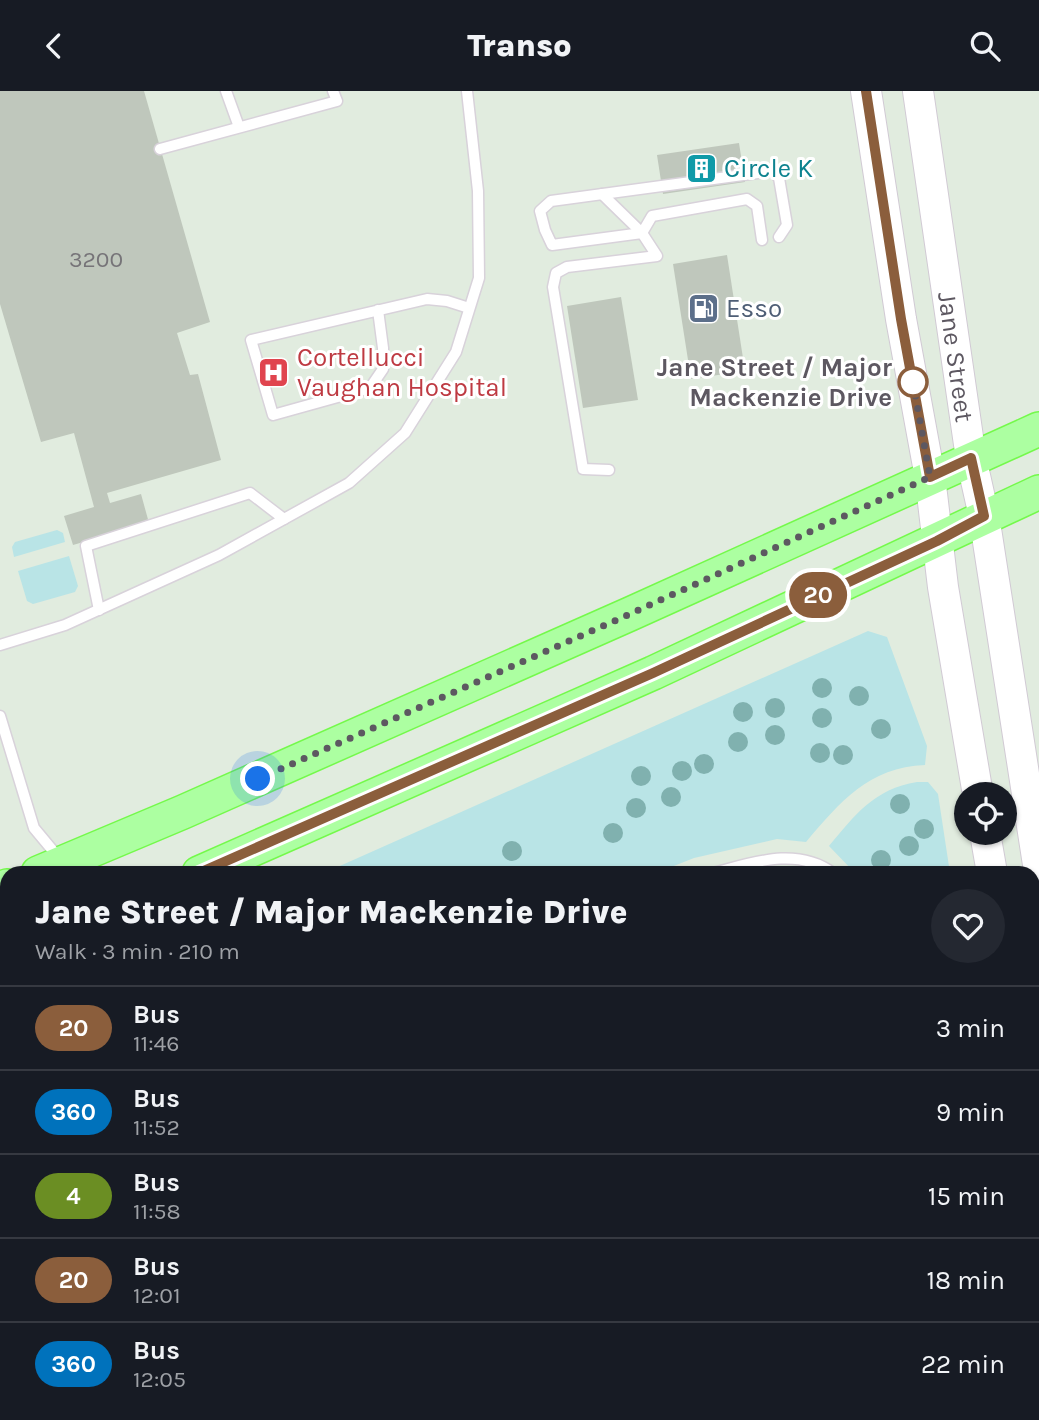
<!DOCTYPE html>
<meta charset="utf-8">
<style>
:root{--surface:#171b24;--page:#242831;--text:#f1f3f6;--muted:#9ea1a6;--line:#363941}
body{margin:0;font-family:Karla,sans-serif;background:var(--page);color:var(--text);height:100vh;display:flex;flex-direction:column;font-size:26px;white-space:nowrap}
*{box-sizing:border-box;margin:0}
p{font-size:23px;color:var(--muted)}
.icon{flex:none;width:38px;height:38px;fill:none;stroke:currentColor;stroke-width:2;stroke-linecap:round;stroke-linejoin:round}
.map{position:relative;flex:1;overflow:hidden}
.details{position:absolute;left:0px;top:775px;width:1040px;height:555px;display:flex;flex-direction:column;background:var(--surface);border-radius:21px 21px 0 0;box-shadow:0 2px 5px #0004}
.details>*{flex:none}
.badge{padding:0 14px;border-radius:23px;font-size:24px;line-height:46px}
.tools{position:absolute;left:954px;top:691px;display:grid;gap:14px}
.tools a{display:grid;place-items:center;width:63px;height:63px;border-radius:50%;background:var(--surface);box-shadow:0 2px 5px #0004;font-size:35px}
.you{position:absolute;width:35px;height:35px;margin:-18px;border:5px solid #fff;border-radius:50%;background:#1a73e8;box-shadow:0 0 0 10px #1a73e833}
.map>.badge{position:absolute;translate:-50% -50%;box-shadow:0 0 0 4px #fff}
.round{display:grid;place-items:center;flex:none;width:74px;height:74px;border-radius:37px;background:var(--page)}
.headline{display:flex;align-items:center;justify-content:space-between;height:119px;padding:0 35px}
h1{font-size:33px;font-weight:800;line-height:52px}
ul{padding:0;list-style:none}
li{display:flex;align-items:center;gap:21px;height:84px;padding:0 35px;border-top:2px solid var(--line)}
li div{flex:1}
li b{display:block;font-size:26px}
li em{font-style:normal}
li .badge{min-width:77px;font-weight:700;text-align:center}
header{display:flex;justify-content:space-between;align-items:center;height:91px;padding:0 35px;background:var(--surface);font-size:32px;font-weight:800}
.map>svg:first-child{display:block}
</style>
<header><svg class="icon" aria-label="back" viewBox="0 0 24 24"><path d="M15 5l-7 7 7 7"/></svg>Transo<svg class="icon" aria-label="search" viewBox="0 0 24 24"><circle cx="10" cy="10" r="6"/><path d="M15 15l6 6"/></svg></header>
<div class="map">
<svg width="1039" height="1329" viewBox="0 0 1039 1329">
<rect width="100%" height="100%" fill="#e1ecdf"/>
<g fill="#b9e4e6">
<path d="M57,439L63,442L65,451L14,466L12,456L15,451Z"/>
<path d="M69,465L78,495L75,501L33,513L27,510L18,480Z"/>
<path d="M868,540L887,546L927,655L925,674C869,676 840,711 806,751L777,748L694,767L656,782H324Z"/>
<path d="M917,691H928L938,703L950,782H855L829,755C855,724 874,698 917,691Z"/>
<path d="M7,939V1159L0,1179V944Z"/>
<path d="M1033,1317L1034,1329H940L939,1323H1032Z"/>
</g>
<g fill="#bfc7bc">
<path d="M0,0H144L210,231L177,242L190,284L198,283L221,369L107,402L110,412L141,403L149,432L73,454L64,425L94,416L74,342L41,351L0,213Z"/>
<path d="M739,52L745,91L663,103L657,64Z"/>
<path d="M727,164L745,280L691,288L673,173Z"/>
<path d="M621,206L638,309L583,317L567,215Z"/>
</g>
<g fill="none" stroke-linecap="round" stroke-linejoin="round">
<defs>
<g id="service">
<path d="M226,0L239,36"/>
<path d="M160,58L337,10L333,0"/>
<path d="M602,103L642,142L652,125L747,108L757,115L762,149"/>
<path d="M378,219L383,257V278L370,297L273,324L251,249L427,208L447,210L469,217"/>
<path d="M609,379L583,378L553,196L556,182L567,176L657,165L642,142L552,154L545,139L540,120L551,110L772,80L779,87L787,134L779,146"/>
<path d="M99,519L86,455L250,402L284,428"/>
<path d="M0,554L65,534L219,464L349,392L405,342L456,261L479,187L478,100L467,0"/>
<path d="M0,625L34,737L59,767"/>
<path d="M713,782C752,772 796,755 833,782"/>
<path d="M0,882L7,878"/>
<path d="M7,1250L3,1264L7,1329"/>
<path d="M456,1323L457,1329"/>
<path d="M926,1323L927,1329"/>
</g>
<g id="secondary">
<path d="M866,0L901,228L930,386L943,496L978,704"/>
<path d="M918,0L971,367L984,425L1039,780"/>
<path d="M985,742L992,782"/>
<path d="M1032,1009L1039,1024"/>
</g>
<g id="primary">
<path d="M38,782L183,721L630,523L1039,338"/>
<path d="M199,782L653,582L1039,401"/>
<path d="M0,798L7,795"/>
<path d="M0,862L7,859"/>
</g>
</defs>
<use href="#service" stroke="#d8d2da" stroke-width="13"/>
<use href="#secondary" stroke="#d1cad4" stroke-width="32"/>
<use href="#primary" stroke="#74f94b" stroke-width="36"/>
<use href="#service" stroke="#fff" stroke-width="10"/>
<use href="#secondary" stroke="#fff" stroke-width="30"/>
<use href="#primary" stroke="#acffa1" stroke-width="33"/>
</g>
<g fill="#80b1af">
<circle cx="822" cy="597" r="10"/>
<circle cx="859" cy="605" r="10"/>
<circle cx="775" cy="617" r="10"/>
<circle cx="743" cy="621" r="10"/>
<circle cx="822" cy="627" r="10"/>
<circle cx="881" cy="638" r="10"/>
<circle cx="775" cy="644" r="10"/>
<circle cx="738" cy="651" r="10"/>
<circle cx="820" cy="662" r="10"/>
<circle cx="843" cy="664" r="10"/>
<circle cx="704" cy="673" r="10"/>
<circle cx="682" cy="680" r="10"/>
<circle cx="641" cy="685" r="10"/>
<circle cx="671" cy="706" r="10"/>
<circle cx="900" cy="713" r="10"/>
<circle cx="636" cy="717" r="10"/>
<circle cx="924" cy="738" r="10"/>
<circle cx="613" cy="742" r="10"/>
<circle cx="909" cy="755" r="10"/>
<circle cx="512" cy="760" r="10"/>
<circle cx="881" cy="769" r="10"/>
</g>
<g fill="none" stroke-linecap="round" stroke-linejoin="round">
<defs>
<path id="line" d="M199,782L653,582L937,450L984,425L971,367L930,386L901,228L866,0"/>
</defs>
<use href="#line" stroke="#fff" stroke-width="16"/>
<use href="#line" stroke="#8b5e3c" stroke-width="10"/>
<path stroke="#5d5861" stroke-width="7" stroke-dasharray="0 12.6" d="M258,688L630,523L930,386L913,291"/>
</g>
<defs>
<symbol id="building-square" viewBox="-11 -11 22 22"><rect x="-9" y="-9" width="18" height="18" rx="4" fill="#0f9aa8" stroke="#fff"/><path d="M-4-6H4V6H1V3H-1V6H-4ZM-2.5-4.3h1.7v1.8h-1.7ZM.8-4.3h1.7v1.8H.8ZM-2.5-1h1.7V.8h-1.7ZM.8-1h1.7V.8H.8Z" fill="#fff"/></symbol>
<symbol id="fuel-square" viewBox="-11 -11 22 22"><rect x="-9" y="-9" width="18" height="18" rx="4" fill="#5c6f8a" stroke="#fff"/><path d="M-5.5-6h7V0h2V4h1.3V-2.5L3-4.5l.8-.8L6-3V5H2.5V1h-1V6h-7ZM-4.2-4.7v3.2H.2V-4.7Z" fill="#fff"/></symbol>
<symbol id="hospital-square" viewBox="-11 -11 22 22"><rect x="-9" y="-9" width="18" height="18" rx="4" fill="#e0444e" stroke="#fff"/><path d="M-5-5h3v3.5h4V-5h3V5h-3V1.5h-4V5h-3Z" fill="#fff"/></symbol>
</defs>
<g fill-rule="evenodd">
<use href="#building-square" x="684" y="60" width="35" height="35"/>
<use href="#fuel-square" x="686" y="200" width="35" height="35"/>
<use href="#hospital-square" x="256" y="264" width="35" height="35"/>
</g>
<circle fill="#fff" stroke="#8b5e3c" stroke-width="3.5" cx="913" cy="291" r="14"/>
<g text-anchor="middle" stroke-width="6" stroke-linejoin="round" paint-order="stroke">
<g font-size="23" fill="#767478">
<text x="96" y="176">3200</text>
</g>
<g font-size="26" fill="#0d838f" stroke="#fff" text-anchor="start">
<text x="724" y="86">Circle K</text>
</g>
<g font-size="26" fill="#4e5e75" stroke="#fff" text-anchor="start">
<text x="726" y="226">Esso</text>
</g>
<g font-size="26" fill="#be3a42" stroke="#fff" text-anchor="start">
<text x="297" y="275">Cortellucci<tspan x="297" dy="30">Vaughan Hospital</tspan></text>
</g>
<g font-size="26" fill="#5d5861" stroke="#fff">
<text transform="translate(956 266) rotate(82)" y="9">Jane Street</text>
</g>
<g font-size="26" font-weight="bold" fill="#5d5861" stroke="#fff" text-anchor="end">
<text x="892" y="285">Jane Street / Major<tspan x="892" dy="30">Mackenzie Drive</tspan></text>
</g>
</g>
</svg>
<div class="tools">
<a><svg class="icon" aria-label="locate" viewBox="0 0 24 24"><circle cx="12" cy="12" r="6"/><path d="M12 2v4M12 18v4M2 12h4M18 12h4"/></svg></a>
</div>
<div class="you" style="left:258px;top:688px"></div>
<b class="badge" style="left:818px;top:504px;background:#8b5e3c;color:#fff">20</b>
<section class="details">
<div class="headline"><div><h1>Jane Street / Major Mackenzie Drive</h1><p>Walk · 3 min · 210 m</p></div><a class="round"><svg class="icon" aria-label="heart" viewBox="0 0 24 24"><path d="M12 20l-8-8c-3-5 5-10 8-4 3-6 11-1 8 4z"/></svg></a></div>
<ul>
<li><span class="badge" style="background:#8b5e3c;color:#fff">20</span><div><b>Bus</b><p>11:46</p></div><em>3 min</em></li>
<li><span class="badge" style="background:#0072bc;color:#fff">360</span><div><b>Bus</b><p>11:52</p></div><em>9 min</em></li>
<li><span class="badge" style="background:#6b8e23;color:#fff">4</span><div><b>Bus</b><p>11:58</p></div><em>15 min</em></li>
<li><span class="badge" style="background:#8b5e3c;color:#fff">20</span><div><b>Bus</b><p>12:01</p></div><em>18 min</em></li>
<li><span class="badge" style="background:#0072bc;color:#fff">360</span><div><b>Bus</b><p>12:05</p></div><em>22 min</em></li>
</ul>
</section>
</div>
